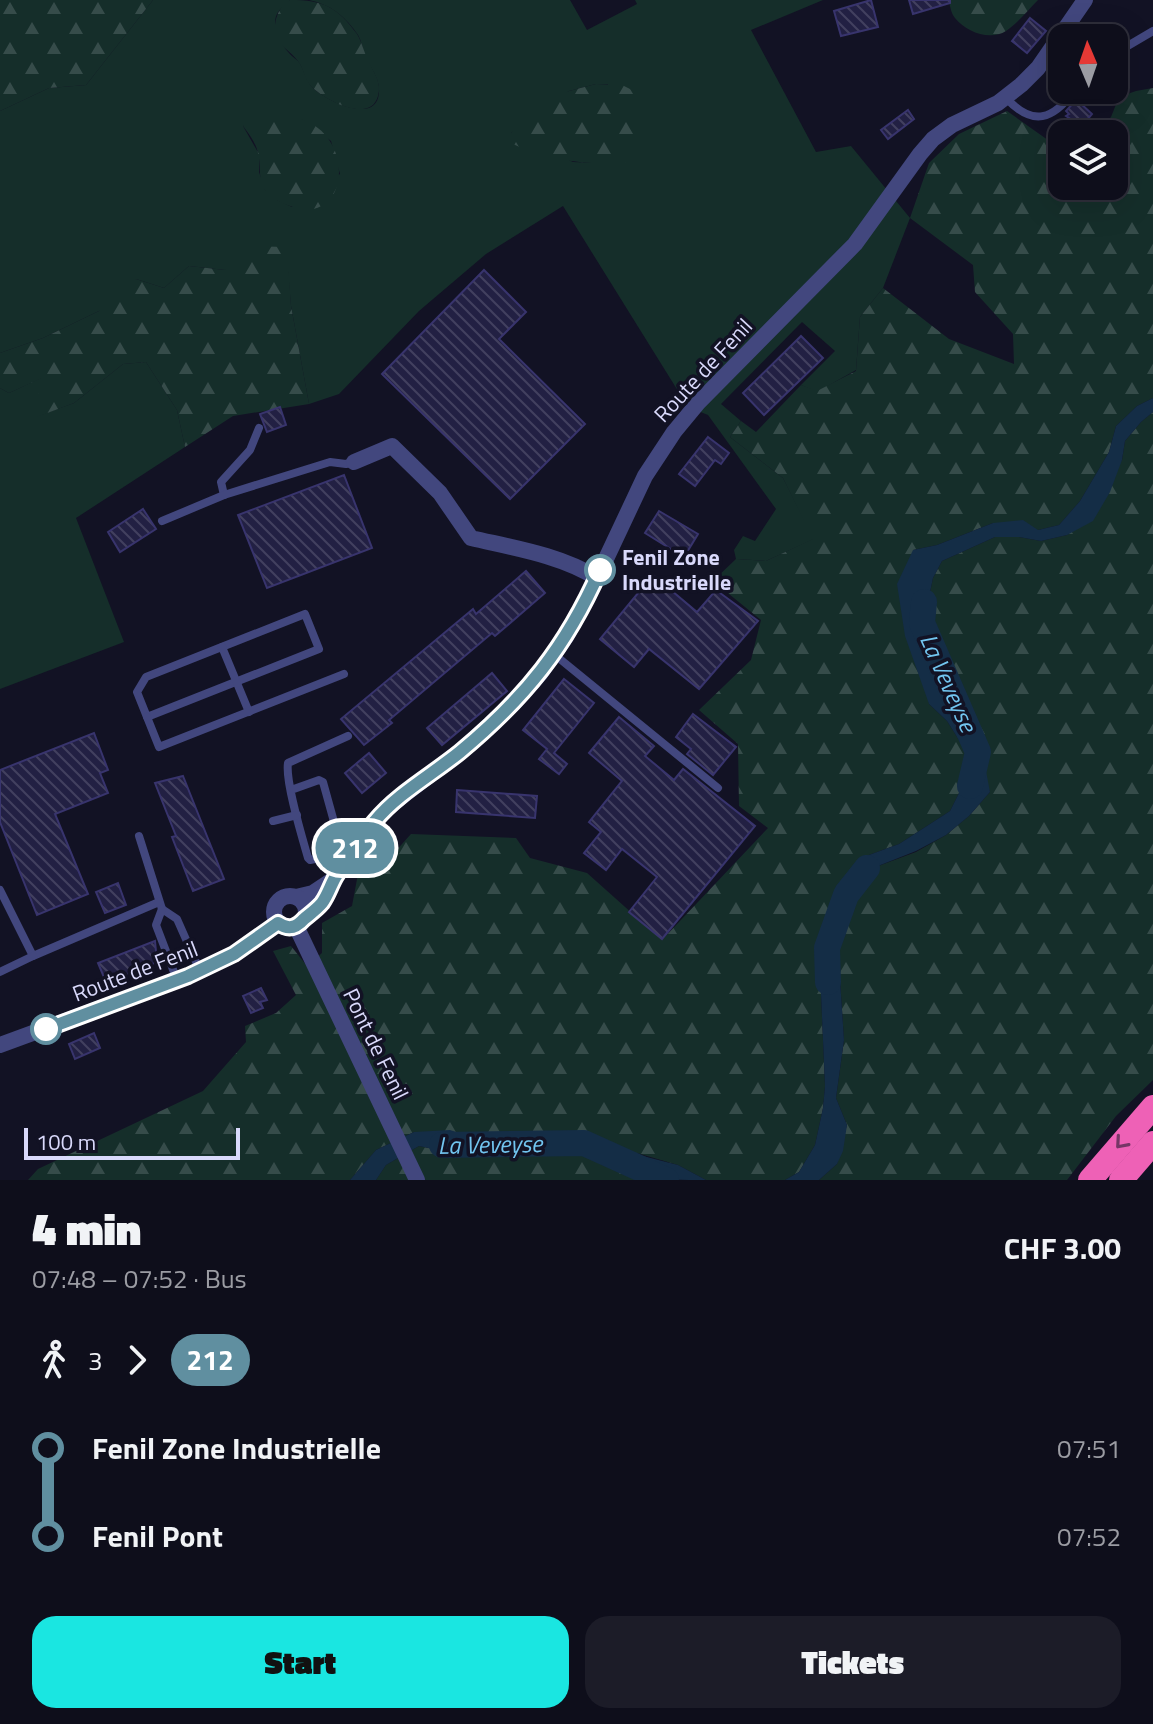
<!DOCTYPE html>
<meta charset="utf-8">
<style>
:root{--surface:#0e0e1b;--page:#1c1c28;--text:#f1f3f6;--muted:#9b9ca3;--line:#2e2e3a;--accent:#1ae6e1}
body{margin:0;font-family:"Titillium Web",sans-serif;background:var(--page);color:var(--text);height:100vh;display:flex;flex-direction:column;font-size:30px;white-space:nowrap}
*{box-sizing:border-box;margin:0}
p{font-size:26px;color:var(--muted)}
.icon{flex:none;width:44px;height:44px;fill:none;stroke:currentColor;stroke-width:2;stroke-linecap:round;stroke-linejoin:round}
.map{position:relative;height:1180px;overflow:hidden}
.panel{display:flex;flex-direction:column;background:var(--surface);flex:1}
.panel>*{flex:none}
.badge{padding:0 16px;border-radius:26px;font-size:28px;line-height:52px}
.needle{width:52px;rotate:358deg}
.tools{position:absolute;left:1048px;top:24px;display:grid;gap:16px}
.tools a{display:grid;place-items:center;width:80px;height:80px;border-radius:16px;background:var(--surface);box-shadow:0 8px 32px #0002,0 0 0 2px var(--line);font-size:40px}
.scale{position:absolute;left:24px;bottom:20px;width:216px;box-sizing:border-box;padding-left:8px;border:4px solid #d9d9fb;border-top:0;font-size:22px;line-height:28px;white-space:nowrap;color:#d9d9fb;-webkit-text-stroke:6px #121224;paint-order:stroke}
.map>.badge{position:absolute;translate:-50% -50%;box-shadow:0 0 0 4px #fff}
.legs{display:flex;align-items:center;gap:12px;height:88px;padding:0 32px;font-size:26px}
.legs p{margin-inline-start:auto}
.headline{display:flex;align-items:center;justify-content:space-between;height:136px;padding:0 32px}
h1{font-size:44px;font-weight:800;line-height:60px}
.cta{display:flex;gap:16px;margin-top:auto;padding:16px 32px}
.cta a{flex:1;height:92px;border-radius:24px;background:var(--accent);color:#111;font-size:32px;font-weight:800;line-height:92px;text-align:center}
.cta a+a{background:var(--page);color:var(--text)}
ul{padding:0 32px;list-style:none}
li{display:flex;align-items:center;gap:28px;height:88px;font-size:30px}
li i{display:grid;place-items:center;width:12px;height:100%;margin:0 10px;background:currentColor}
li i::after{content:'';width:20px;height:20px;margin:-10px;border:6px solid;border-radius:50%;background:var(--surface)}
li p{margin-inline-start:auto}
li:first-child i{background:linear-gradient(#0000 50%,currentColor 0)}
li:last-child i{background:linear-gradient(currentColor 50%,#0000 0)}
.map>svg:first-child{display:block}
</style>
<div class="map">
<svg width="1153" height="1180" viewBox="0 0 1153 1180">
<defs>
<pattern id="forest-firs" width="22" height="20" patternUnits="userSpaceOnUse" patternTransform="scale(2)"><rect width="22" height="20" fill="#152e2a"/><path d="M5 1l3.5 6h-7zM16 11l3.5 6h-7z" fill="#364c4a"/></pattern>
<pattern id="building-back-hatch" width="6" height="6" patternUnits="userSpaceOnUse" patternTransform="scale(2)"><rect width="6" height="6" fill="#222043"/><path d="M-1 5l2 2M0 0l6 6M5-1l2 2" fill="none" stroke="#42405f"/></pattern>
</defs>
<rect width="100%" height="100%" fill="#121224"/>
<g fill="#152e2a" fill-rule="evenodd">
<path d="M153,0H298H290C287,4 279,9 277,14C271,26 280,44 289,53C291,56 295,58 298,61C304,68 305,80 313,88C325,100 376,126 379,93C380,79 372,70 366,58C363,51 362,42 358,35C346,17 330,4 309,0H570L587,30L637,4L635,0H823L751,30L816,152L851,146L910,218L883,288L860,317L856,370L817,392L801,385L835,351L802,322L721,404L741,421L730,437L783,478L814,539L766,561L736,559L734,550L743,536L755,541L776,509L708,415L688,407L563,206L486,254L419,311L339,394L309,404L291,306L286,247L225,270L189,266L164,288L136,279L99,311L43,338L0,353V111L49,88L86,85ZM596,84H608L597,163L573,162L511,133L569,91ZM269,116L303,120L331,141L340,174L292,207L277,200L265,190L259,172V154L243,126Z"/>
<path d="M146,362L177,410L185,447L76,518L124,642L0,689V388L9,393L43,377L35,417L74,403L123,364Z"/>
</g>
<g fill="url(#forest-firs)">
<path d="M0,0H153L86,85L49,88L0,111Z"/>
<path d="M290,0C324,0 337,7 357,34C362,42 364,53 369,62C374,73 382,83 378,96C370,125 323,99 311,86C305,80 304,71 300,64C296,56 281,46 275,38C274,22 276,9 290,0Z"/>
<path d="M949,0H1038C1028,10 1018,23 1006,31C990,41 966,32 955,18C951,13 950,6 949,0Z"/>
<path d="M596,84L622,85L634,91C638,109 643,138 633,155C631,157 626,162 623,164C586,164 548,161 513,144L511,133L538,106L569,91Z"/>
<path d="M1153,88V398L1137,406L1116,426L1109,452L1080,501L1059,525L1038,530L993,523L937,545L913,550L929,704L947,721L969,756L961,789L950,811L899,844L858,859L826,919L821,994L825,1086L823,1108L815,1145L799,1172L785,1180H706L678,1165L637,1153L632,1177L652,1180H376L386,1165L419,1146L452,1153L414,1132L376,1150L350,1180H28L38,1169L203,1091L246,1042L245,1026L276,1013L296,995L273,951L291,946L307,966L322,953V923L352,906L358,874L369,856L384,864L411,834L516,838L530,858L587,873L662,940L768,828L739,806L738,744L699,710L751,660L761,620L713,581L736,559L766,561L813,539L783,478L730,437L741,421L756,432L801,385L817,391L856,371L860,317L883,288L949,339L1014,364L1013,334L975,292L973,265L910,218L929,163L959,134L1007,111L1062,150V186H1114V134H1095L1111,117L1119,97L1136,91Z"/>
<path d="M252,116C268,116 286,114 301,119C358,138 348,228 290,206C281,203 269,197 264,189C258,178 261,164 258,153C256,143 249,134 243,126Z"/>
<path d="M244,246L287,247L291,306L309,404L233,416L185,447L177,410L146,362L123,364L74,403L34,418L42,378L9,393L0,388V353L43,338L99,311L111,286L136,279L164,288L189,266L225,270Z"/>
<path d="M1153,412V1080L1116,1116L1067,1180H819L837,1164L847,1125L836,1098L844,1040L840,979L827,948L846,895L873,868L916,852L946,835L969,816L990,792L963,718L940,678L927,644L928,602L933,578L942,561L995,537H1019L1041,541L1067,535L1122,460L1125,441L1141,422Z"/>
</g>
<g fill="#142d46">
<path d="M1153,398V412L1141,422L1125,441L1122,460L1110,492L1093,521L1067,535L1041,541L1019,537H995L942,561L933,578L928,602L927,644L940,678L963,718L986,771L990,792L969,816L946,835L916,851L873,868L846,895L827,948L840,979L844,1040L836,1098L847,1125L843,1151L837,1164L819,1180H785L799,1172L815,1145L823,1108L825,1086L821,994L822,965L826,919L836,886L858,859L899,844L950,811L961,789L969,756L947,721L929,704L905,636L897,584L913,550L937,545L993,523L1023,520L1038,530L1059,525L1080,501L1109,452L1116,426L1137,406Z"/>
<path d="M450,1130L474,1138V1148L452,1153L419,1146L386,1165L376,1180H350L376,1150L414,1132Z"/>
<path d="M592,1143L678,1165L706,1180C658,1180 626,1180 589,1149Z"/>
</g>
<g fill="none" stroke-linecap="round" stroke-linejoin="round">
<g stroke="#142d46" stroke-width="26">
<path d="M924,602L922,623L978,752L970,786"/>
<path d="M828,982L827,948L846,895L867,868"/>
<path d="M442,1145L584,1143L666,1180"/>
</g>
</g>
<g fill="url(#building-back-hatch)" stroke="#38346d" stroke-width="2">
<path d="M871,0L878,27L841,36L834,11Z"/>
<path d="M909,0H950V3L913,14Z"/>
<path d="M1030,18L1046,31L1027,53L1012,41Z"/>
<path d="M1075,101L1078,104L1079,102L1092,114L1080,128L1086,134H1054L1069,118L1066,116L1069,114L1066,111Z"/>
<path d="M908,110L914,119L888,139L881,130Z"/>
<path d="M484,270L526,312L499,339L585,424L510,499L382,374Z"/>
<path d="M801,336L823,358L764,415L743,393Z"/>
<path d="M280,407L286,425L267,432L260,414Z"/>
<path d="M708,437L729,453L721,464L715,460L695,486L679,474Z"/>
<path d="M344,475L372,548L267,588L238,515Z"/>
<path d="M143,509L156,529L120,552L108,532Z"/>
<path d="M659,511L698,534L684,557L645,533Z"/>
<path d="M526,571L545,593L495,636L492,633L389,720L392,723L364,745L341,719L473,609L476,614Z"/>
<path d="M653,575L697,612L716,590L758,621L699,689L649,649L634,667L600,639Z"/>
<path d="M492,673L507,691L442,745L427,728Z"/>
<path d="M564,679L594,703L554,753L567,764L559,774L539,759L547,749L523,730Z"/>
<path d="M693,714L736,747L713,775L687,754L691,749L676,737Z"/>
<path d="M619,717L654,746L645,756L674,780L683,769L755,826L662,939L629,912L657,877L622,849L606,870L584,853L601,832L589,822L622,781L589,753Z"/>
<path d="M94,733L108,770L100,773L108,793L55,814L88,894L37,915L0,822V770Z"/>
<path d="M369,753L386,773L362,793L345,773Z"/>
<path d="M183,776L224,879L193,891L172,837L176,836L155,783Z"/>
<path d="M457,790L537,796L535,818L456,812Z"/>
<path d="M118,883L126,905L105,913L96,892Z"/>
<path d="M155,941L157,962L106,982L98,963Z"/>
<path d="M261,988L267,1000L260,1002L263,1008L251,1013L243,996Z"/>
<path d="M94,1033L100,1048L75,1059L69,1044Z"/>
</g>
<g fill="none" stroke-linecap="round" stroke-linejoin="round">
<g stroke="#42477e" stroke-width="8">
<path d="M1114,54L1153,31"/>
<path d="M1006,98C1033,127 1053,120 1075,90"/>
<path d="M224,495L221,482L250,450L259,428"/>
<path d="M162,521L224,495L330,462L346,464L354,462"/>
<path d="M305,614L319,649L147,717L137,692L146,677Z"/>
<path d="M222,647L249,712"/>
<path d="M555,655L718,788"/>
<path d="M147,717L159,747L344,674"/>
<path d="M291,790L319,780L323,782L336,829L315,859L310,860L308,858C302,837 285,781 288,763L348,736"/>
<path d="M273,821L297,815"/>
<path d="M139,836L162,909L177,919L200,971"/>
<path d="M0,890L33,956L159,902"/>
<path d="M162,909L156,925L177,980"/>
<path d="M0,972L33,956"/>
</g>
<g stroke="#42477e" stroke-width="16">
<path d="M354,462L392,446L440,493L471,538C514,548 560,555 597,578"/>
<path d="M296,897L313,893L331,881"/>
<path d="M304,919L322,902L335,878L375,820L391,805L461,751L513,704L540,674L566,637L597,578L645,476L674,432L698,403L855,244L920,154L933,139L952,125L998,103L1021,85L1038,68L1085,0"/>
</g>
<g stroke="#42477e" stroke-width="16">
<circle cx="290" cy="912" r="16"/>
<path d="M296,926L417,1180"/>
<path d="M0,1045L188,976L234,954L278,923"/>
</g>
<g stroke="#ee61b6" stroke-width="24">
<path d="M1090,1180L1153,1107"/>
<path d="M1121,1180L1153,1143"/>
</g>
</g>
<defs><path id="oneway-chevron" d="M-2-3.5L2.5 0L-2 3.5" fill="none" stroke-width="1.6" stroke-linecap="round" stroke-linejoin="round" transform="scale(2)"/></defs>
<use stroke="#753666" href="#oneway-chevron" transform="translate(1121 1143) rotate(131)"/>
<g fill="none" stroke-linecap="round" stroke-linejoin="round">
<defs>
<path id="line-1" d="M46,1029L188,976L234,954L278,923C288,930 296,928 304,919C310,914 317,909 322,903C328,895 331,884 336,876C348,857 361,837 375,821C397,794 433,774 460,752C525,698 566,647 600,570"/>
</defs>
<use href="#line-1" stroke="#fff" stroke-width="18"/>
<use href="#line-1" stroke="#608fa0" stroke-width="12"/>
</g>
<g fill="#fff" stroke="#608fa0" stroke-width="4">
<circle cx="600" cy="570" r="14"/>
<circle cx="46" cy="1029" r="14"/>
</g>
<g text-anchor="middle" stroke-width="7" stroke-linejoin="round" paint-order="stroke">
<g font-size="22" fill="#d9d9fb" stroke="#121224">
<text transform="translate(703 370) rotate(-47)" y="8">Route de Fenil</text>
<text transform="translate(135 971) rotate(-21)" y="8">Route de Fenil</text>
<text transform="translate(376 1044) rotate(64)" y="8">Pont de Fenil</text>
</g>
<g font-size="22" font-weight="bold" fill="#d9d9fb" stroke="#121224" text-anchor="start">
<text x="622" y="565">Fenil Zone<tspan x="622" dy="25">Industrielle</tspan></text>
</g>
<g font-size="24" font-style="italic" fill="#72c5f0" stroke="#121224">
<text transform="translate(948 683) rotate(66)" y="8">La Veveyse</text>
<text transform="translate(490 1145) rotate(-1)" y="8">La Veveyse</text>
</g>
</g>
</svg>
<div class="tools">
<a><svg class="needle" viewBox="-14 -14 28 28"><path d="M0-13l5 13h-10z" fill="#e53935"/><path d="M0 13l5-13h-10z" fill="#9b9ca3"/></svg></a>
<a><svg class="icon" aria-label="layers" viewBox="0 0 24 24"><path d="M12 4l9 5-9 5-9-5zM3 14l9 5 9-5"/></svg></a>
</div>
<div class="scale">100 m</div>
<b class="badge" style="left:355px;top:848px;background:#608fa0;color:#fff">212</b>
</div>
<section class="panel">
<div class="headline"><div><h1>4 min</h1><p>07:48 – 07:52 · Bus</p></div><b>CHF 3.00</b></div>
<div class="legs"><svg class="icon" aria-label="walk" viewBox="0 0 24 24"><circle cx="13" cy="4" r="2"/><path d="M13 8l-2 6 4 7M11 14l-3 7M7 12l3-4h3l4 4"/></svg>3<svg class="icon" aria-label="forward" viewBox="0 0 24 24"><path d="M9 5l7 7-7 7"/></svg><b class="badge" style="background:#608fa0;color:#fff">212</b></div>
<ul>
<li><i style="color:#608fa0"></i><b>Fenil Zone Industrielle</b><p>07:51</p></li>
<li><i style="color:#608fa0"></i><b>Fenil Pont</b><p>07:52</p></li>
</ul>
<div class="cta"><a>Start</a><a>Tickets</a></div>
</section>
